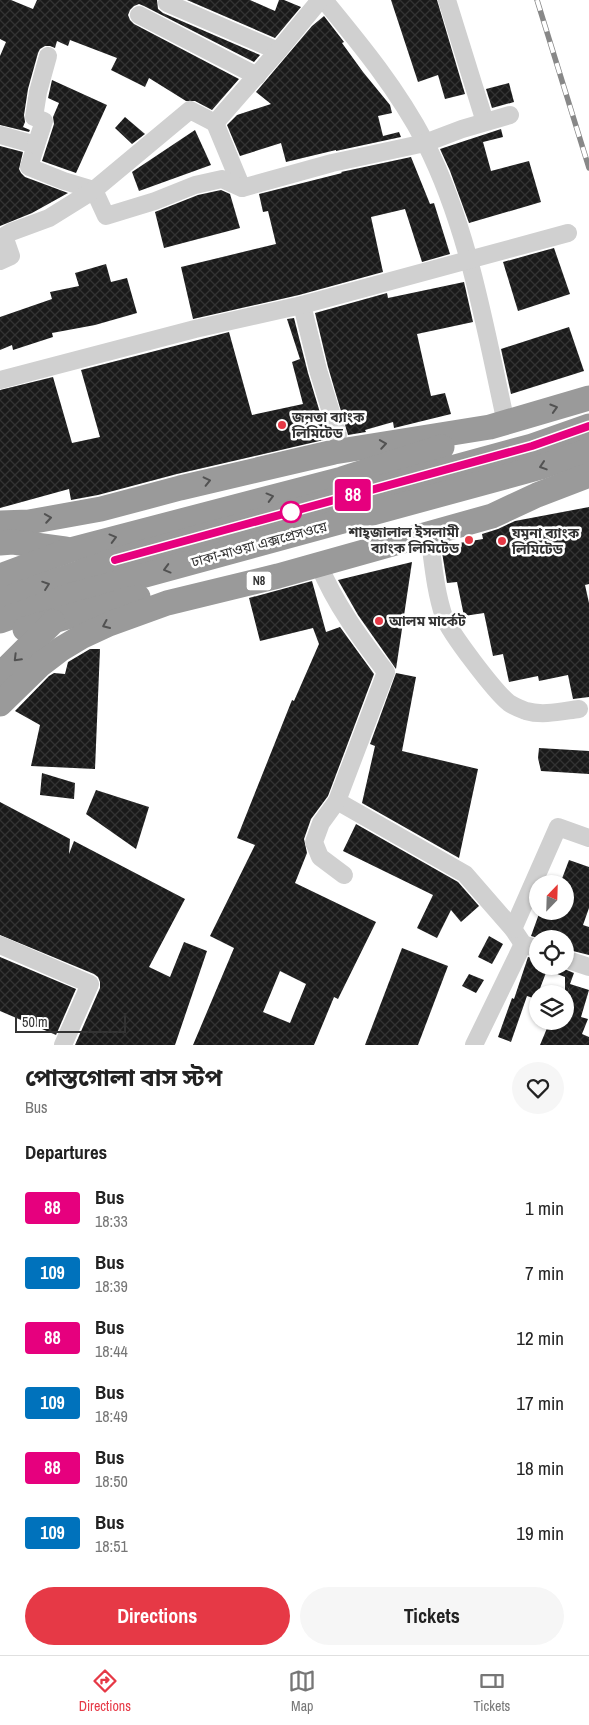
<!DOCTYPE html>
<meta charset="utf-8">
<style>
:root{--surface:#fff;--page:#f6f6f6;--text:#222;--muted:#767676;--line:#e0e0e0;--accent:#e63946}
body{margin:0;font-family:"Archivo Narrow","Noto Sans Bengali",sans-serif;background:var(--page);color:var(--text);height:100vh;display:flex;flex-direction:column;font-size:19px;white-space:nowrap}
*{box-sizing:border-box;margin:0}
p{font-size:16px;color:var(--muted)}
.icon{flex:none;width:28px;height:28px;fill:none;stroke:currentColor;stroke-width:2;stroke-linecap:round;stroke-linejoin:round}
.map{position:relative;height:1045px;overflow:hidden}
.sheet{display:flex;flex-direction:column;background:var(--surface);flex:1}
.sheet>*{flex:none}
.badge{padding:0 10px;border-radius:4px;font-size:18px;line-height:32px}
.needle{width:32px;rotate:23deg}
.tools{position:absolute;left:529px;top:875px;display:grid;gap:10px}
.tools a{display:grid;place-items:center;width:45px;height:45px;border-radius:50%;background:var(--surface);box-shadow:0 1px 4px #0004;font-size:25px}
.scale{position:absolute;left:15px;bottom:12px;width:111px;box-sizing:border-box;padding-left:5px;border:2px solid #333;border-top:0;font-size:14px;line-height:18px;white-space:nowrap;color:#333;-webkit-text-stroke:4px #fff;paint-order:stroke}
.map>.badge{position:absolute;translate:-50% -50%;box-shadow:0 0 0 2px #fff}
h2{padding:0 25px;font-size:19px;line-height:45px}
.round{display:grid;place-items:center;flex:none;width:52px;height:52px;border-radius:26px;background:var(--page)}
.headline{display:flex;align-items:center;justify-content:space-between;height:85px;padding:0 25px}
h1{font-size:24px;font-weight:700;line-height:38px}
.cta{display:flex;gap:10px;margin-top:auto;padding:10px 25px}
.cta a{flex:1;height:58px;border-radius:30px;background:var(--accent);color:#fff;font-size:20px;font-weight:700;line-height:58px;text-align:center}
.cta a+a{background:var(--page);color:var(--text)}
ul{padding:0;list-style:none}
li{display:flex;align-items:center;gap:15px;height:65px;padding:0 25px}
li div{flex:1}
li b{display:block;font-size:19px}
li em{font-style:normal}
li .badge{min-width:55px;font-weight:700;text-align:center}
.menu{display:flex;justify-content:space-around;align-items:center;height:70px;border-top:1px solid var(--line);background:var(--surface);font-size:14px;color:var(--muted)}
.menu a{display:grid;justify-items:center;gap:2px}
.menu .on{color:var(--accent)}
.map>svg:first-child{display:block}
</style>
<div class="map">
<svg width="589" height="1045" viewBox="0 0 589 1045">
<defs>
<pattern id="building-cross-hatch" width="8" height="8" patternUnits="userSpaceOnUse" patternTransform="scale(1.25)"><rect width="8" height="8" fill="#1a1a1a"/><path d="M0 0l8 8M0 8l8-8" fill="none" stroke="#333"/></pattern>
</defs>
<rect width="100%" height="100%" fill="#fff"/>
<g fill="url(#building-cross-hatch)" fill-rule="evenodd">
<path d="M0,0H11L33,9L37,0H157L158,9L163,13L260,55L254,62L144,6L139,4L134,6L130,10L128,15L130,20L134,24L239,79L212,110L195,101H186L149,78L145,87L111,70L117,58L70,40L68,46L57,41L55,48L50,46H45L40,49L38,53L28,89L24,115L25,122L23,127L30,130L29,132L0,125V56L6,42L0,39Z"/>
<path d="M187,0H250L275,11L279,0H284L301,7L275,38Z"/>
<path d="M391,0H437L465,94L445,99L438,75L418,82Z"/>
<path d="M324,16L344,42L342,43L363,72L390,105L392,113L378,116L383,136L399,132L401,137L336,151V150L286,162L281,143L240,156L227,125L237,115L271,104L256,92L312,26Z"/>
<path d="M52,80L107,105L76,173L42,161L54,124L53,117L59,103L48,98Z"/>
<path d="M509,83L514,102L492,108L486,89Z"/>
<path d="M125,117L145,134L132,144L115,128Z"/>
<path d="M501,129L503,137L483,142L491,171L529,161L541,202L469,223L450,171L440,149Z"/>
<path d="M195,130L211,165L139,191L132,172Z"/>
<path d="M0,146L23,152L19,169L21,173L25,177L68,193L32,213L0,226Z"/>
<path d="M411,157L430,204L434,203L450,254L422,262L405,209L371,217L383,272L299,295L193,319L181,267L276,244L268,211L263,212L259,194L342,173L341,172Z"/>
<path d="M221,190L230,194L240,228L164,248L155,212L198,195Z"/>
<path d="M554,248L570,294L518,311L503,262Z"/>
<path d="M106,264L111,282L127,278L137,313L95,325L52,333L53,337L13,350L12,345L0,350V317L52,299L50,292L79,286L75,273Z"/>
<path d="M464,282L473,322L417,334L431,396L445,393L451,414L394,428L393,422L365,430L366,432L348,435L328,367L315,313L387,293L388,298Z"/>
<path d="M294,318L308,373L328,439L177,474L98,495L71,500L69,489L0,508V390L53,377L72,443L100,437L81,370L229,332L252,415L303,404L292,362L300,359L287,319Z"/>
<path d="M569,327L584,371L511,394L501,349Z"/>
<path d="M589,507V584L585,585L589,603V697L573,699L568,675L539,681L538,676L509,682L503,654L493,656L484,613L464,616L457,582L447,583L441,546L483,539L482,534L498,529L515,521Z"/>
<path d="M412,562L396,669L358,615L338,580Z"/>
<path d="M312,581L326,632L340,627L374,674L328,796L311,819L304,839L307,853L295,883L376,922L338,999L334,997L314,1045H193L234,948L210,936L255,845L237,838L292,700L294,701L319,644L313,628L260,641L249,598ZM280,971L306,984L290,1023L263,1012Z"/>
<path d="M90,649H100L95,769L31,766L40,725L15,711L49,676L54,673L65,674L68,662Z"/>
<path d="M396,673L416,677L402,751L478,769L459,858L362,803L375,746L370,744Z"/>
<path d="M539,748L589,751V774L541,771L538,758Z"/>
<path d="M42,773L75,783L74,799L40,795Z"/>
<path d="M96,790L149,807L136,849L86,814Z"/>
<path d="M0,802L70,839L69,854L74,841L185,899L149,967L170,977L184,942L207,951L175,1045H75L100,988V982L98,977L94,974L0,935Z"/>
<path d="M356,824L458,882L479,906L461,922L451,910L437,938L417,928L433,895L343,851Z"/>
<path d="M569,860L589,867V908L583,925L589,927V955L565,949V939H541L531,936L540,911H565V884H560Z"/>
<path d="M489,936L503,944L492,964L478,957Z"/>
<path d="M402,948L448,966L418,1045H365Z"/>
<path d="M0,957L76,989L56,1035L0,1011Z"/>
<path d="M528,957L538,959V966H557L574,973L570,984L589,990L581,1017L588,1019L582,1034L589,1037V1045H540L550,1021H565V999L570,985L567,994H565V977L547,970L536,999L527,996L511,1042L498,1037L512,998L514,999Z"/>
<path d="M469,974L484,980L476,993L462,986Z"/>
</g>
<g fill="none" stroke-linecap="round" stroke-linejoin="round">
<g stroke="#d0d0d0" stroke-width="18">
<path d="M168,0L167,3L278,51"/>
<path d="M324,0C361,45 398,90 425,142C469,229 485,328 506,423"/>
<path d="M447,0L485,122"/>
<path d="M139,15L257,76"/>
<path d="M215,123L242,188"/>
<path d="M0,135L36,145L29,167L64,181L94,190L106,216L155,201L195,185L222,179L242,188L332,163L425,143L462,129L510,115"/>
<path d="M36,145L44,121L34,117L38,92L48,56"/>
<path d="M0,261L11,256L4,236L11,232L49,218L94,190L190,110L215,123L278,51L320,0"/>
<path d="M302,305L318,370L338,435"/>
<path d="M0,380L195,329L302,305L568,233"/>
<path d="M429,534C433,562 435,590 444,617C450,633 495,692 509,703C513,706 521,709 526,711C543,716 563,711 579,709"/>
<path d="M319,565C335,604 360,638 386,672L337,801L465,874L513,929L523,944L538,949"/>
<path d="M337,801L321,823L314,842L320,857L344,875"/>
<path d="M513,929L558,827L589,838"/>
<path d="M0,945L90,984L63,1045"/>
<path d="M565,959L589,967"/>
<path d="M474,1045L523,944"/>
</g>
<g stroke="#9a9a9a" stroke-width="25">
<path d="M0,523L29,522L101,509L180,488L334,452L490,427L589,398"/>
<path d="M0,543L13,542L65,549"/>
<path d="M0,576L70,550L342,479L442,447"/>
<path d="M0,601L115,560L532,446L589,426"/>
<path d="M0,621L72,595L541,467L589,450"/>
<path d="M25,629L138,597"/>
<path d="M0,675L53,622"/>
<path d="M0,704L40,665L61,649L81,637L109,624L167,603L278,576L492,516L537,495L589,475"/>
</g>
<defs>
<path id="rail" d="M537,0L589,168"/>
</defs>
<use href="#rail" stroke="#888" stroke-width="5.5"/>
<use href="#rail" stroke="#fff" stroke-width="4" stroke-dasharray="11" stroke-linecap="butt"/>
</g>
<defs><path id="oneway-chevron" d="M-2-3.5L2.5 0L-2 3.5" fill="none" stroke-width="1.6" stroke-linecap="round" stroke-linejoin="round" transform="scale(1.25)"/></defs>
<g stroke="#525252">
<use href="#oneway-chevron" transform="translate(554 408) rotate(-17)"/>
<use href="#oneway-chevron" transform="translate(383 444) rotate(-9)"/>
<use href="#oneway-chevron" transform="translate(543 466) rotate(162)"/>
<use href="#oneway-chevron" transform="translate(207 481) rotate(-13)"/>
<use href="#oneway-chevron" transform="translate(270 497) rotate(-15)"/>
<use href="#oneway-chevron" transform="translate(48 518) rotate(-9)"/>
<use href="#oneway-chevron" transform="translate(113 538) rotate(-15)"/>
<use href="#oneway-chevron" transform="translate(167 569) rotate(165)"/>
<use href="#oneway-chevron" transform="translate(46 585) rotate(-19)"/>
<use href="#oneway-chevron" transform="translate(106 625) rotate(156)"/>
<use href="#oneway-chevron" transform="translate(17 658) rotate(135)"/>
</g>
<g fill="none" stroke-linecap="round" stroke-linejoin="round">
<defs>
<path id="line" d="M115,560L532,446L589,426"/>
</defs>
<use href="#line" stroke="#fff" stroke-width="11"/>
<use href="#line" stroke="#e6007e" stroke-width="8"/>
</g>
<g fill="#e63946" stroke="#fff" stroke-width="2">
<circle cx="282" cy="425" r="5"/>
<circle cx="469" cy="540" r="5"/>
<circle cx="502" cy="541" r="5"/>
<circle cx="379" cy="621" r="5"/>
</g>
<circle fill="#fff" stroke="#e6007e" stroke-width="2.5" cx="291" cy="512" r="10"/>
<g text-anchor="middle" stroke-width="5" stroke-linejoin="round" paint-order="stroke">
<rect fill="#fff" stroke="#707070" stroke-width="1" x="246.5" y="571.5" width="25" height="19" rx="4"/>
<g font-size="12" font-weight="bold" fill="#333">
<text x="259" y="585">N8</text>
</g>
<g font-size="14" font-weight="bold" fill="#333" stroke="#fff" text-anchor="start">
<text x="292" y="422">জনতা ব্যাংক<tspan x="292" dy="16">লিমিটেড</tspan></text>
<text x="459" y="537" text-anchor="end">শাহ্জালাল ইসলামী<tspan x="459" dy="16">ব্যাংক লিমিটেড</tspan></text>
<text x="512" y="538">যমুনা ব্যাংক<tspan x="512" dy="16">লিমিটেড</tspan></text>
<text x="389" y="626">আলম মার্কেট</text>
</g>
<g font-size="14" fill="#333" stroke="#fff">
<text transform="translate(259 544) rotate(-15)" y="5">ঢাকা-মাওয়া এক্সপ্রেসওয়ে</text>
</g>
</g>
</svg>
<div class="tools">
<a><svg class="needle" viewBox="-14 -14 28 28"><path d="M0-13l5 13h-10z" fill="#e53935"/><path d="M0 13l5-13h-10z" fill="#767676"/></svg></a>
<a><svg class="icon" aria-label="locate" viewBox="0 0 24 24"><circle cx="12" cy="12" r="6"/><path d="M12 2v4M12 18v4M2 12h4M18 12h4"/></svg></a>
<a><svg class="icon" aria-label="layers" viewBox="0 0 24 24"><path d="M12 4l9 5-9 5-9-5zM3 14l9 5 9-5"/></svg></a>
</div>
<div class="scale">50 m</div>
<b class="badge" style="left:353px;top:495px;background:#e6007e;color:#fff">88</b>
</div>
<section class="sheet">
<div class="headline"><div><h1>পোস্তগোলা বাস স্টপ</h1><p>Bus</p></div><a class="round"><svg class="icon" aria-label="heart" viewBox="0 0 24 24"><path d="M12 20l-8-8c-3-5 5-10 8-4 3-6 11-1 8 4z"/></svg></a></div>
<h2>Departures</h2>
<ul>
<li><span class="badge" style="background:#e6007e;color:#fff">88</span><div><b>Bus</b><p>18:33</p></div><em>1 min</em></li>
<li><span class="badge" style="background:#0072bc;color:#fff">109</span><div><b>Bus</b><p>18:39</p></div><em>7 min</em></li>
<li><span class="badge" style="background:#e6007e;color:#fff">88</span><div><b>Bus</b><p>18:44</p></div><em>12 min</em></li>
<li><span class="badge" style="background:#0072bc;color:#fff">109</span><div><b>Bus</b><p>18:49</p></div><em>17 min</em></li>
<li><span class="badge" style="background:#e6007e;color:#fff">88</span><div><b>Bus</b><p>18:50</p></div><em>18 min</em></li>
<li><span class="badge" style="background:#0072bc;color:#fff">109</span><div><b>Bus</b><p>18:51</p></div><em>19 min</em></li>
</ul>
<div class="cta"><a>Directions</a><a>Tickets</a></div>
</section>
<nav class="menu">
<a class="on"><svg class="icon" aria-label="directions" viewBox="0 0 24 24"><path d="M12 3l9 9-9 9-9-9zM9 14v-3h6M13 9l2 2-2 2"/></svg>Directions</a>
<a><svg class="icon" aria-label="map" viewBox="0 0 24 24"><path d="M3 6l6-2 6 2 6-2v14l-6 2-6-2-6 2zM9 4v14M15 6v14"/></svg>Map</a>
<a><svg class="icon" aria-label="tickets" viewBox="0 0 24 24"><path d="M3 7h18v10H3zM15 7v10"/></svg>Tickets</a>
</nav>
